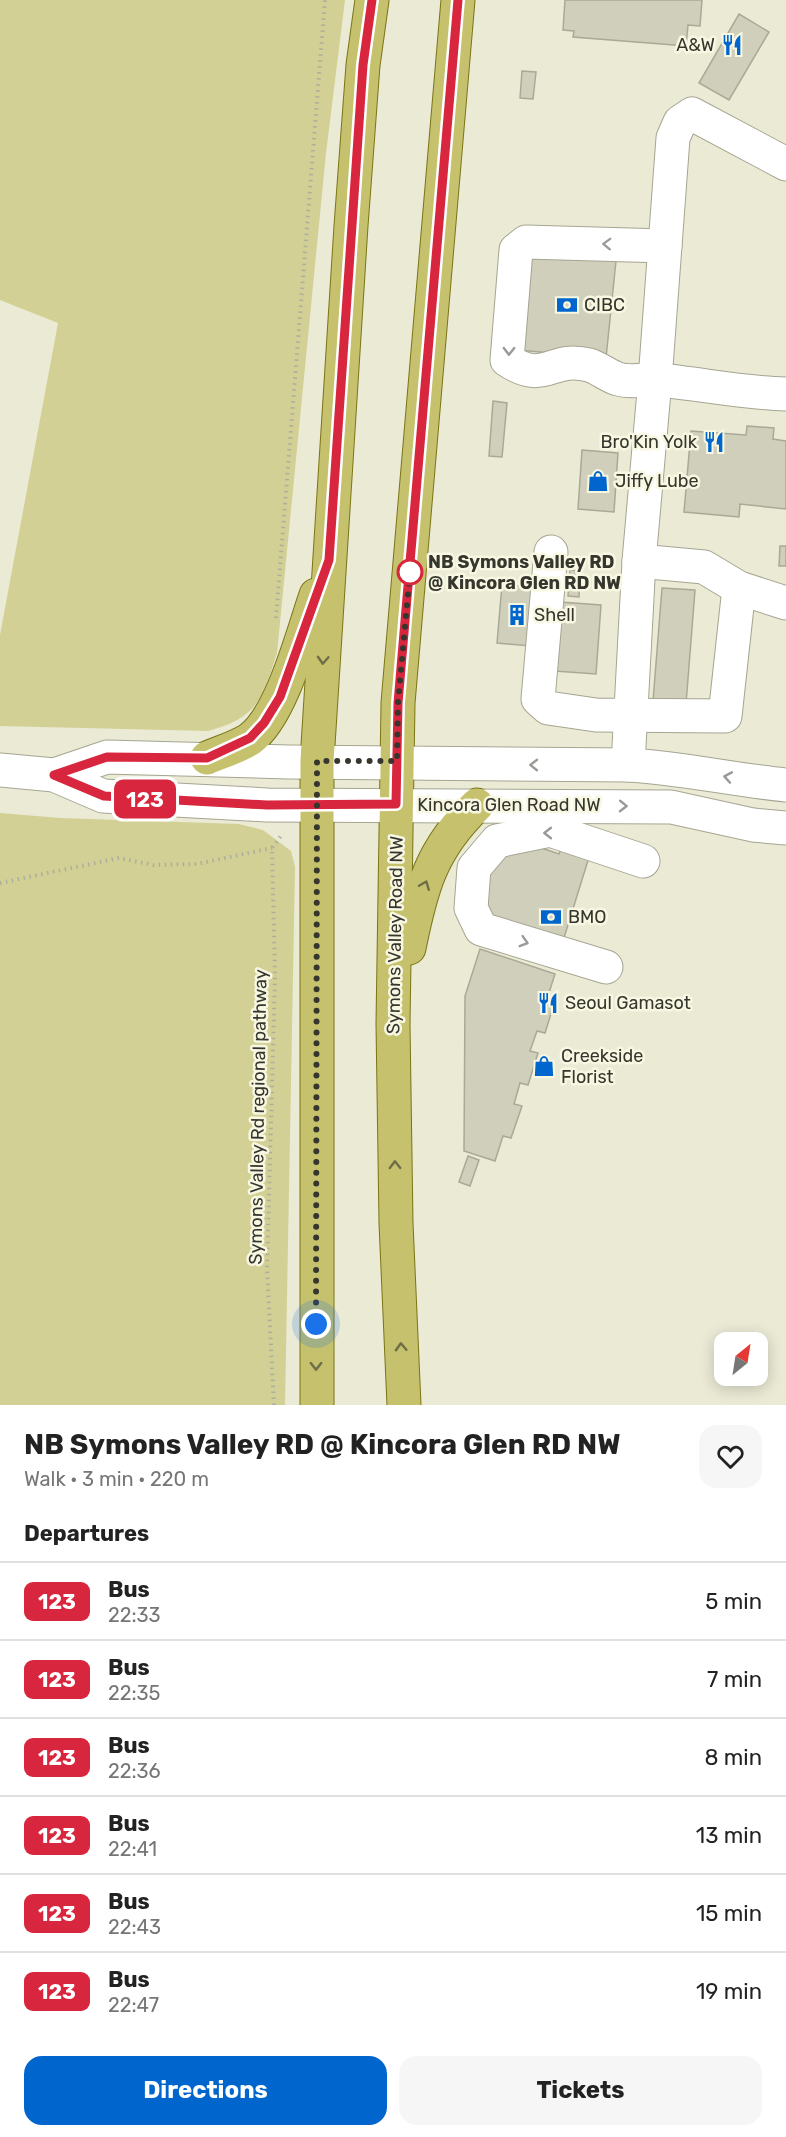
<!DOCTYPE html>
<meta charset="utf-8">
<style>
:root{--surface:#fff;--page:#f6f6f6;--text:#222;--muted:#767676;--line:#e0e0e0;--accent:#0066ce}
body{margin:0;font-family:Rubik,sans-serif;background:var(--page);color:var(--text);height:100vh;display:flex;flex-direction:column;font-size:22px;white-space:nowrap}
*{box-sizing:border-box;margin:0}
p{font-size:20px;color:var(--muted)}
.icon{flex:none;width:33px;height:33px;fill:none;stroke:currentColor;stroke-width:2;stroke-linecap:round;stroke-linejoin:round}
.map{position:relative;height:1405px;overflow:hidden}
.panel{display:flex;flex-direction:column;background:var(--surface);flex:1}
.panel>*{flex:none}
.badge{padding:0 12px;border-radius:9px;font-size:21px;line-height:39px}
.needle{width:39px;rotate:30deg}
.fabs{position:absolute;left:714px;top:1332px;display:grid;gap:12px}
.fabs a{display:grid;place-items:center;width:54px;height:54px;border-radius:12px;background:var(--surface);box-shadow:0 3px 15px #0003;font-size:30px}
.you{position:absolute;width:30px;height:30px;margin:-15px;border:4px solid #fff;border-radius:50%;background:#1a73e8;box-shadow:0 0 0 9px #1a73e833}
.map>.badge{position:absolute;translate:-50% -50%;box-shadow:0 0 0 3px #fff}
h2{padding:0 24px;font-size:22px;line-height:54px}
.round{display:grid;place-items:center;flex:none;width:63px;height:63px;border-radius:18px;background:var(--page)}
.headline{display:flex;align-items:center;justify-content:space-between;height:102px;padding:0 24px}
h1{font-size:28px;font-weight:700;line-height:45px}
.cta{display:flex;gap:12px;margin-top:auto;padding:12px 24px}
.cta a{flex:1;height:69px;border-radius:18px;background:var(--accent);color:#fff;font-size:24px;font-weight:700;line-height:69px;text-align:center}
.cta a+a{background:var(--page);color:var(--text)}
ul{padding:0;list-style:none}
li{display:flex;align-items:center;gap:18px;height:78px;padding:0 24px;border-top:2px solid var(--line)}
li div{flex:1}
li b{display:block;font-size:22px}
li em{font-style:normal}
li .badge{min-width:66px;font-weight:700;text-align:center}
.map>svg:first-child{display:block}
</style>
<div class="map">
<svg width="786" height="1405" viewBox="0 0 786 1405">
<rect width="100%" height="100%" fill="#eaead5"/>
<g fill="#d2d095">
<path d="M0,0H345L326,153L277,653C262,699 258,718 208,731L0,726V635L58,323L0,300Z"/>
<path d="M0,813L60,818L239,824L263,830L291,851L295,867L285,1405H0Z"/>
</g>
<g fill="#d0cfbb" stroke="#aaa996" stroke-width="1.5">
<path d="M565,0H702L700,26L688,25L686,46L573,37L574,31L563,30Z"/>
<path d="M739,14L769,32L729,100L699,83Z"/>
<path d="M522,71L536,72L533,99L520,98Z"/>
<path d="M527,253L616,261L606,358L518,350Z"/>
<path d="M493,401L507,403L502,457L489,456Z"/>
<path d="M747,426L774,428L773,439L786,441V509L740,504L739,517L684,512L691,431L746,435Z"/>
<path d="M582,450L618,453L614,512L578,509Z"/>
<path d="M780,546H786V566H779Z"/>
<path d="M570,570L580,571L579,597L568,596Z"/>
<path d="M502,585L536,587L531,646L497,643Z"/>
<path d="M662,588L695,590L686,704L653,701Z"/>
<path d="M560,602L601,605L596,674L555,671Z"/>
<path d="M533,845L559,854L562,845L590,854L563,941L490,917L481,901L497,855Z"/>
<path d="M480,949L555,974L547,999L555,1001L545,1033L537,1031L530,1051L538,1053L528,1085L520,1083L514,1104L522,1106L511,1138L503,1136L495,1161L464,1151L465,996Z"/>
<path d="M468,1156L479,1160L470,1186L459,1182Z"/>
</g>
<g fill="none" stroke-linecap="round" stroke-linejoin="round">
<defs>
<g id="minor">
<path d="M665,246L526,242L516,250L507,360C546,386 550,355 589,365C599,368 608,376 618,379C630,383 646,379 659,380C701,384 743,393 786,394"/>
<path d="M551,552L538,699L548,708L596,715L725,716L739,588"/>
<path d="M639,561L704,567L739,588L786,603"/>
<path d="M628,765L639,561L655,380L673,138L680,122L692,114L786,164"/>
<path d="M0,770L54,775L103,796L267,805L671,807L753,825L786,828"/>
<path d="M54,775L107,757L289,762L628,765C682,768 733,780 786,785"/>
<path d="M606,967L481,929L471,908L474,868L497,841L550,830L643,861"/>
</g>
<g id="major">
<path d="M207,758C221,752 238,747 250,739C282,716 303,632 316,595"/>
<path d="M409,948C421,888 431,849 477,805"/>
<path d="M317,1405V761L351,226L363,65L372,0"/>
<path d="M404,1405L396,1223L393,1024L398,703L458,0"/>
</g>
</defs>
<use href="#minor" stroke="#a5a592" stroke-width="35"/>
<use href="#major" stroke="#7a7517" stroke-width="35"/>
<g stroke="#aeae9d" stroke-width="4" stroke-dasharray="1.5 4.5" stroke-linecap="butt">
<path d="M276,618L325,0"/>
<path d="M0,883L119,858L153,865L197,864L272,848"/>
<path d="M274,1405L267,1268L275,976L272,848L283,833"/>
</g>
<use href="#minor" stroke="#fff" stroke-width="33"/>
<use href="#major" stroke="#c5c16d" stroke-width="33"/>
</g>
<defs><path id="oneway-chevron" d="M-2-3.5L2.5 0L-2 3.5" fill="none" stroke-width="1.6" stroke-linecap="round" stroke-linejoin="round" transform="scale(1.5)"/></defs>
<g stroke="#9a9a96">
<use href="#oneway-chevron" transform="translate(607 244) rotate(-178)"/>
<use href="#oneway-chevron" transform="translate(509 351) rotate(91)"/>
<use href="#oneway-chevron" transform="translate(534 765) rotate(-179)"/>
<use href="#oneway-chevron" transform="translate(728 777) rotate(-170)"/>
<use href="#oneway-chevron" transform="translate(623 806) rotate(1)"/>
<use href="#oneway-chevron" transform="translate(548 833) rotate(-180)"/>
<use href="#oneway-chevron" transform="translate(524 942) rotate(17)"/>
</g>
<g stroke="#6f6e47">
<use href="#oneway-chevron" transform="translate(323 660) rotate(93)"/>
<use href="#oneway-chevron" transform="translate(425 885) rotate(-68)"/>
<use href="#oneway-chevron" transform="translate(395 1165) rotate(-91)"/>
<use href="#oneway-chevron" transform="translate(401 1347) rotate(-92)"/>
<use href="#oneway-chevron" transform="translate(316 1366) rotate(90)"/>
</g>
<g fill="none" stroke-linecap="round" stroke-linejoin="round">
<defs>
<path id="line" d="M372,0L363,65L329,560L280,697L264,723L250,738L207,758L107,757L54,775L104,796L267,805L396,804L398,703L458,0"/>
</defs>
<use href="#line" stroke="#fff" stroke-width="14"/>
<use href="#line" stroke="#d7263d" stroke-width="9"/>
<path stroke="#36362e" stroke-width="6" stroke-dasharray="0 10.8" d="M316,1324L317,761H397L398,703L410,572"/>
</g>
<defs>
<symbol id="restaurant-bare" viewBox="-9 -9 18 18"><path d="M-5-6h1v4h1v-4h1v4h1v-4h1v5L-1.5 .5V6h-2V.5L-5-1ZM5-6V6H3V1.5H1.5Q1.5-4 5-6Z" fill="#0066ce" stroke="#f7f7e2" stroke-width="2.5" paint-order="stroke"/></symbol>
<symbol id="bank-bare" viewBox="-9 -9 18 18"><path d="M-6-4H6V4H-6ZM0-2.3a2.3 2.3 0 1 0 0 4.6a2.3 2.3 0 1 0 0-4.6Z" fill="#0066ce" stroke="#f7f7e2" stroke-width="2.5" paint-order="stroke"/></symbol>
<symbol id="shop-bare" viewBox="-9 -9 18 18"><path d="M-5-2.5h2.3a2.7 3.5 0 0 1 5.4 0H5L5.5 6h-11ZM-1.5-2.5h3a1.5 2.3 0 0 0-3 0Z" fill="#0066ce" stroke="#f7f7e2" stroke-width="2.5" paint-order="stroke"/></symbol>
<symbol id="building-bare" viewBox="-9 -9 18 18"><path d="M-4-6H4V6H1V3H-1V6H-4ZM-2.5-4.3h1.7v1.8h-1.7ZM.8-4.3h1.7v1.8H.8ZM-2.5-1h1.7V.8h-1.7ZM.8-1h1.7V.8H.8Z" fill="#0066ce" stroke="#f7f7e2" stroke-width="2.5" paint-order="stroke"/></symbol>
</defs>
<g fill-rule="evenodd">
<use href="#restaurant-bare" x="717" y="30" width="30" height="30"/>
<use href="#bank-bare" x="552" y="290" width="30" height="30"/>
<use href="#restaurant-bare" x="699" y="427" width="30" height="30"/>
<use href="#shop-bare" x="583" y="466" width="30" height="30"/>
<use href="#building-bare" x="502" y="600" width="30" height="30"/>
<use href="#bank-bare" x="536" y="902" width="30" height="30"/>
<use href="#restaurant-bare" x="533" y="988" width="30" height="30"/>
<use href="#shop-bare" x="529" y="1051" width="30" height="30"/>
</g>
<circle fill="#fff" stroke="#d7263d" stroke-width="3" cx="410" cy="572" r="12"/>
<g text-anchor="middle" stroke-width="5" stroke-linejoin="round" paint-order="stroke">
<g font-size="18" fill="#36362e" stroke="#f7f7e2" text-anchor="start">
<text x="715" y="51" text-anchor="end">A&amp;W</text>
<text x="584" y="311">CIBC</text>
<text x="697" y="448" text-anchor="end">Bro'Kin Yolk</text>
<text x="615" y="487">Jiffy Lube</text>
<text x="534" y="621">Shell</text>
<text x="568" y="923">BMO</text>
<text x="565" y="1009">Seoul Gamasot</text>
<text x="561" y="1062">Creekside<tspan x="561" dy="21">Florist</tspan></text>
</g>
<g font-size="18" font-weight="bold" fill="#36362e" stroke="#f7f7e2" text-anchor="start">
<text x="428" y="568">NB Symons Valley RD<tspan x="428" dy="21">@ Kincora Glen RD NW</tspan></text>
</g>
<g font-size="18" fill="#36362e" stroke="#f7f7e2">
<text x="509" y="811">Kincora Glen Road NW</text>
<text transform="translate(395 935) rotate(-89)" y="6">Symons Valley Road NW</text>
<text transform="translate(258 1117) rotate(-89)" y="6">Symons Valley Rd regional pathway</text>
</g>
</g>
</svg>
<div class="fabs">
<a><svg class="needle" viewBox="-14 -14 28 28"><path d="M0-13l5 13h-10z" fill="#e53935"/><path d="M0 13l5-13h-10z" fill="#767676"/></svg></a>
</div>
<div class="you" style="left:316px;top:1324px"></div>
<b class="badge" style="left:145px;top:799px;background:#d7263d;color:#fff">123</b>
</div>
<section class="panel">
<div class="headline"><div><h1>NB Symons Valley RD @ Kincora Glen RD NW</h1><p>Walk · 3 min · 220 m</p></div><a class="round"><svg class="icon" aria-label="heart" viewBox="0 0 24 24"><path d="M12 20l-8-8c-3-5 5-10 8-4 3-6 11-1 8 4z"/></svg></a></div>
<h2>Departures</h2>
<ul>
<li><span class="badge" style="background:#d7263d;color:#fff">123</span><div><b>Bus</b><p>22:33</p></div><em>5 min</em></li>
<li><span class="badge" style="background:#d7263d;color:#fff">123</span><div><b>Bus</b><p>22:35</p></div><em>7 min</em></li>
<li><span class="badge" style="background:#d7263d;color:#fff">123</span><div><b>Bus</b><p>22:36</p></div><em>8 min</em></li>
<li><span class="badge" style="background:#d7263d;color:#fff">123</span><div><b>Bus</b><p>22:41</p></div><em>13 min</em></li>
<li><span class="badge" style="background:#d7263d;color:#fff">123</span><div><b>Bus</b><p>22:43</p></div><em>15 min</em></li>
<li><span class="badge" style="background:#d7263d;color:#fff">123</span><div><b>Bus</b><p>22:47</p></div><em>19 min</em></li>
</ul>
<div class="cta"><a>Directions</a><a>Tickets</a></div>
</section>
